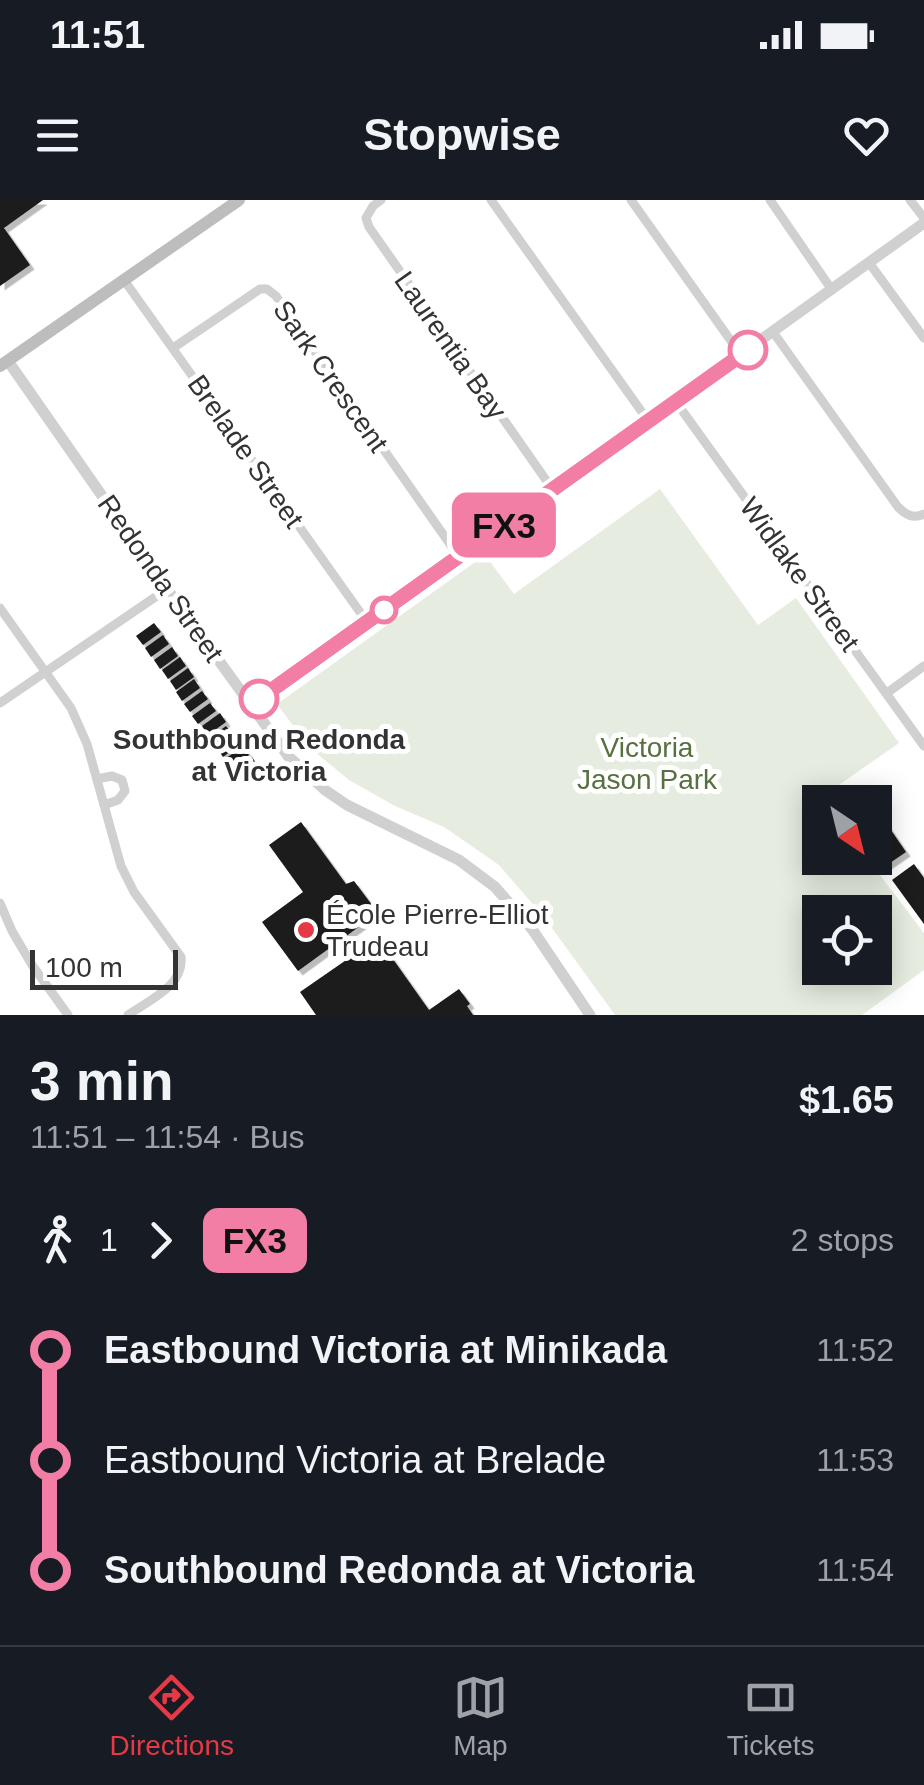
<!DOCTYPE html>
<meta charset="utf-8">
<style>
:root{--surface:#171b24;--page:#20242c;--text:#f1f3f6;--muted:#9ea1a6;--line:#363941;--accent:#e63946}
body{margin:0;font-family:Arial,sans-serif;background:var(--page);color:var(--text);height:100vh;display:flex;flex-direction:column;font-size:38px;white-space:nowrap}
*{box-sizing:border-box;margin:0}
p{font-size:32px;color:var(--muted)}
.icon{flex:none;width:55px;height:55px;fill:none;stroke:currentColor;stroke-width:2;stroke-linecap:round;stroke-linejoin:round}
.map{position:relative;height:815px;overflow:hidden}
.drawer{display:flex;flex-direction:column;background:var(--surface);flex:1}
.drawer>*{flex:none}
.badge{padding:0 20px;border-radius:15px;font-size:35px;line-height:65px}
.needle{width:65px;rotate:145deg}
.fabs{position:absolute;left:802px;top:585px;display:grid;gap:20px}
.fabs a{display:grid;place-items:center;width:90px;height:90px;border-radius:0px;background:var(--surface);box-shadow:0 5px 25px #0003;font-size:50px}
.scale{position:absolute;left:30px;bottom:25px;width:148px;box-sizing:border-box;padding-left:10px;border:5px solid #333;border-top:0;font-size:28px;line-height:35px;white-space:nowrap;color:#333;-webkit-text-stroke:8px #fff;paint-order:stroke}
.map>.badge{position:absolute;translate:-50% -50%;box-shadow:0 0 0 5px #fff}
.legs{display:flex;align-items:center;gap:15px;height:110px;padding:0 30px;font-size:32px}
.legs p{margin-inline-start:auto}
.overview{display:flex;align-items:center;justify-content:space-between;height:170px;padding:0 30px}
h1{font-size:55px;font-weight:600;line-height:75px}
ul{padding:0 30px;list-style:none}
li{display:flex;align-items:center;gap:35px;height:110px;font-size:38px}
li i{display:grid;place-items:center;width:15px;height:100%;margin:0 12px;background:currentColor}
li i::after{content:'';width:25px;height:25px;margin:-12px;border:8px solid;border-radius:50%;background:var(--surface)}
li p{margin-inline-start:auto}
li:first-child i{background:linear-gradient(#0000 50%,currentColor 0)}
li:last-child i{background:linear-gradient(currentColor 50%,#0000 0)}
.status{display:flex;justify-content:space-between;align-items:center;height:70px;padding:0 50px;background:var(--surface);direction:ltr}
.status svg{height:28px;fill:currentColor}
header{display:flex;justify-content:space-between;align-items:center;height:130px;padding:0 30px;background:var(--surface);font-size:45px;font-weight:600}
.menu{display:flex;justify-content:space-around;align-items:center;height:140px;border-top:2px solid var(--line);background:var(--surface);font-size:28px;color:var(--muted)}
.menu a{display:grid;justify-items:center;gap:5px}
.menu .active{color:var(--accent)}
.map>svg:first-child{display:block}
</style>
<div class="status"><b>11:51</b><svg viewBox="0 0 49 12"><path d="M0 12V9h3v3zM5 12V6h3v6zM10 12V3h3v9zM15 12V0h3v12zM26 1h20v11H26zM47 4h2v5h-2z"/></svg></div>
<header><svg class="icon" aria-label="menu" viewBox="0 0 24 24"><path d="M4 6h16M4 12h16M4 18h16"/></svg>Stopwise<svg class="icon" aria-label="heart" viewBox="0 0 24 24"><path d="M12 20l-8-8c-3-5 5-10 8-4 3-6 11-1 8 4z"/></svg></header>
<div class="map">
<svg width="924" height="815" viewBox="0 0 924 815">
<defs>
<filter id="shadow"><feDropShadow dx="4.5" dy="4.5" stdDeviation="0" flood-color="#0004"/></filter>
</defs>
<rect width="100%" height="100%" fill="#fff"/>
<path fill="#e6ecdf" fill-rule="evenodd" d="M660,289L758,425L796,398L899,543L823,596L827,602H820V658H867L924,733V770L862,815H615L544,717L499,665L444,627L395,606L349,580L309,547L277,504L485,355L514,394ZM820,712H875V768H820Z"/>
<g fill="#1a1a1a" filter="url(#shadow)">
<path d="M0,0H43L4,28L30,65L0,86Z"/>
<path d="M154,423L161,432L143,445L136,436Z"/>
<path d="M163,435L169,444L151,457L145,448Z"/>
<path d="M172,447L178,456L160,469L154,460Z"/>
<path d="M180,457L186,466L168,479L162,470Z"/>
<path d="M188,468L194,477L176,490L170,481Z"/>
<path d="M194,479L200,488L182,501L176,492Z"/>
<path d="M202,491L208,499L190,512L184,504Z"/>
<path d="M210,503L216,511L198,524L192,516Z"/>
<path d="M220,513L226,522L208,535L202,526Z"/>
<path d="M226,526L232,534L214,547L208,539Z"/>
<path d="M235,535L241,543L223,557L217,548Z"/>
<path d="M243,546L249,555L231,568L225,559Z"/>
<path d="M252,557L258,566L240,579L234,570Z"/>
<path d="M855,593H866L872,602H845V599Z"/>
<path d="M875,607L906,652L884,667L875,654Z"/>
<path d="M301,622L346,684L354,681L378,713L298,771L262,722L303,692L269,645Z"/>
<path d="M914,664L924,678V724L892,680Z"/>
<path d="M378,738L429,810L459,789L470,804L467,806L473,815H316L300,792Z"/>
</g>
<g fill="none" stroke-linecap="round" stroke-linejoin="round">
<g stroke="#d0d0d0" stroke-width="9">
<path d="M381,0L373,6L366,18L369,27L553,290"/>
<path d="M491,0L649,222"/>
<path d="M631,0L741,155"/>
<path d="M770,0L832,90"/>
<path d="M910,0L924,18"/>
<path d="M870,64L924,138"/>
<path d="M124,80L367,422"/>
<path d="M773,132L898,307C906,315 913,319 924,314"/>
<path d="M173,148L260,89H267L276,96L459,357"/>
<path d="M676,202L924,546"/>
<path d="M0,408L71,508L87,544L121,666L134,692L181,757C184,786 149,800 128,815"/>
<path d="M887,493L924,466"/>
<path d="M0,503L167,389"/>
<path d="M97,579L112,576L122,580L125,591L118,600L104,605"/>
<path d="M0,703L12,731L32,765L68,815"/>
</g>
<g stroke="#d0d0d0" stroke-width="11">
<path d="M8,161L167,389L288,556L325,590L347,605L459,660L495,687L532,729L590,815"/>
<path d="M251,505L924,23"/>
</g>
<path stroke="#bdbdbd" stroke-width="12" d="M0,166L239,0"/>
</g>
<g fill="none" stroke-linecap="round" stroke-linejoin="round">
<defs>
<path id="line-1" d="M259,499L748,150"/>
</defs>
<use href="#line-1" stroke="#fff" stroke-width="22"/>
<use href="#line-1" stroke="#f27ea6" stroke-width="15"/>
</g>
<g fill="#fff" stroke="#f27ea6" stroke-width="5">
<circle cx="748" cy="150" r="18"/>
<circle cx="384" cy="410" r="12"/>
<circle cx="259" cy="499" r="18"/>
</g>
<circle fill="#e63946" stroke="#fff" stroke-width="4" cx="306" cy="730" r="10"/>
<g text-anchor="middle" stroke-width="10" stroke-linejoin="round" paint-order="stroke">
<g font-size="28" fill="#333" stroke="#fff">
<text transform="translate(451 145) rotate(55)" y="10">Laurentia Bay</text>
<text transform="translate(331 176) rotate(55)" y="10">Sark Crescent</text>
<text transform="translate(246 251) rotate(55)" y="10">Brelade Street</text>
<text transform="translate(800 374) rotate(54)" y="10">Widlake Street</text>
<text transform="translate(161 378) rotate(55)" y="10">Redonda Street</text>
</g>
<g font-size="28" font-weight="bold" fill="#333" stroke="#fff">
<text x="259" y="549">Southbound Redonda<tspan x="259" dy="32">at Victoria</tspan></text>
</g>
<g font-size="28" fill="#56703f" stroke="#fff">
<text x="647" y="557">Victoria<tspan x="647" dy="32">Jason Park</tspan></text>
</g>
<g font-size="28" fill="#333" stroke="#fff" text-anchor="start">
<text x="326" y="724">École Pierre-Elliot<tspan x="326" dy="32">Trudeau</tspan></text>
</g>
</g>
</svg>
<div class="fabs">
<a><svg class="needle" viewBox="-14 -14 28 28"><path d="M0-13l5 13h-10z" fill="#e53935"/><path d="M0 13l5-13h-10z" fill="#9ea1a6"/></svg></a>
<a><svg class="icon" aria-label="locate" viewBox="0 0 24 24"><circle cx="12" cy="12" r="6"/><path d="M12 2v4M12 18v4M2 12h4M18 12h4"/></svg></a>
</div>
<div class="scale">100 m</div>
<b class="badge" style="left:504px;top:325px;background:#f27ea6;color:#111">FX3</b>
</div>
<section class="drawer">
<div class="overview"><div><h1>3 min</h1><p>11:51 – 11:54 · Bus</p></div><b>$1.65</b></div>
<div class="legs"><svg class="icon" aria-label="walk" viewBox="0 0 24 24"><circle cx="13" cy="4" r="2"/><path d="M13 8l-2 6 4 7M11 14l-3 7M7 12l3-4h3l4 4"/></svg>1<svg class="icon" aria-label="forward" viewBox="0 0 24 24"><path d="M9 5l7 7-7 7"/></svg><b class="badge" style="background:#f27ea6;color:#111">FX3</b><p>2 stops</p></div>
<ul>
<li><i style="color:#f27ea6"></i><b>Eastbound Victoria at Minikada</b><p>11:52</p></li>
<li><i style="color:#f27ea6"></i><span>Eastbound Victoria at Brelade</span><p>11:53</p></li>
<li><i style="color:#f27ea6"></i><b>Southbound Redonda at Victoria</b><p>11:54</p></li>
</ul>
</section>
<nav class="menu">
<a class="active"><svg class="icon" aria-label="directions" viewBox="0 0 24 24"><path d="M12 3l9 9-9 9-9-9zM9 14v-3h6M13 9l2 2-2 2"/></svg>Directions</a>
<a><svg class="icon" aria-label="map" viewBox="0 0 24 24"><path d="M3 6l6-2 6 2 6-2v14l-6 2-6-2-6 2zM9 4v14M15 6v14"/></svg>Map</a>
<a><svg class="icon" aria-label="tickets" viewBox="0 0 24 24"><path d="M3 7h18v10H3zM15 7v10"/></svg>Tickets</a>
</nav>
